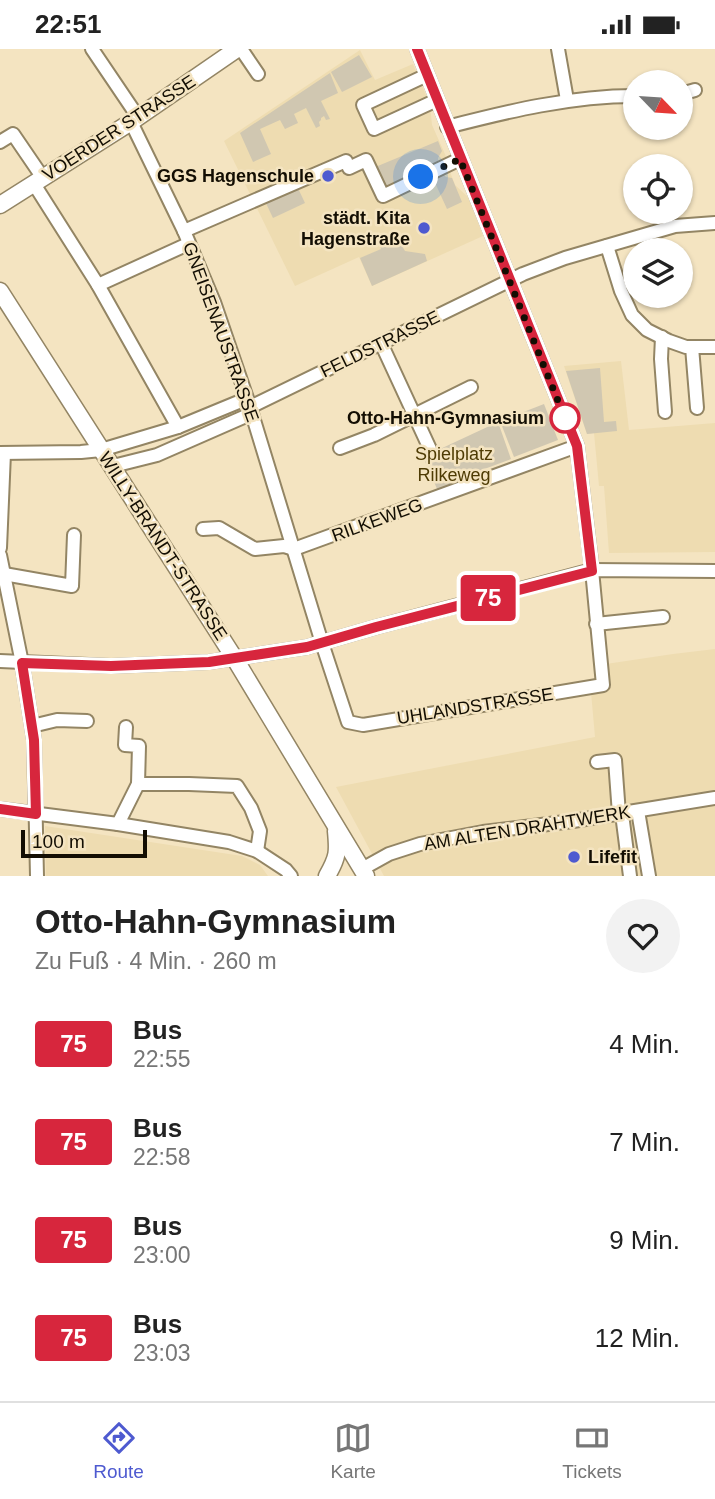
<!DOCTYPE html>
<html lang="de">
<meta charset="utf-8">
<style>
:root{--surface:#fff;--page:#f2f2f2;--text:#222;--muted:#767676;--line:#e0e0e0;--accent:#4e5ad0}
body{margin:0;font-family:Arial,sans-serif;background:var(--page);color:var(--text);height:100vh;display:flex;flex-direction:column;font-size:26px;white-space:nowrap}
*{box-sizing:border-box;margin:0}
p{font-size:23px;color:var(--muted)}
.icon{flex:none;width:38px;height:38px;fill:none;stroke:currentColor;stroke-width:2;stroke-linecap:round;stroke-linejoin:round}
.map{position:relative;height:827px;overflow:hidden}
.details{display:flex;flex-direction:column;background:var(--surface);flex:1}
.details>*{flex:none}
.badge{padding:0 14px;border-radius:5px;font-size:24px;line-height:46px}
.needle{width:46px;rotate:115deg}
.controls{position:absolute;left:623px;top:21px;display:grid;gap:14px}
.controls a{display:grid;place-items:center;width:70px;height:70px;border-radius:50%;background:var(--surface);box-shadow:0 2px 5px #0004;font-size:35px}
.scale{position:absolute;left:21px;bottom:18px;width:126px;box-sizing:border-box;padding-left:7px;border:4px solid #130e03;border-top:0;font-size:19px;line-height:24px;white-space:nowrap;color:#130e03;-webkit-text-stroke:5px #f4e4c1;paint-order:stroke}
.you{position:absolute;width:35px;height:35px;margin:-18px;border:5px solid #fff;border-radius:50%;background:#1a73e8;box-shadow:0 0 0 10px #1a73e833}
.map>.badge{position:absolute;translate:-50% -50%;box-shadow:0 0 0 4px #fff}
.round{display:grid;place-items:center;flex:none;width:74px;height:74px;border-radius:37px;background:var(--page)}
.overview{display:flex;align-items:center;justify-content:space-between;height:119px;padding:0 35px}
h1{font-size:33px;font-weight:700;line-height:52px}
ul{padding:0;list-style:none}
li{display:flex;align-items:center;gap:21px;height:98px;padding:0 35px}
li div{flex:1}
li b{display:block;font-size:26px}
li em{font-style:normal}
li .badge{min-width:77px;font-weight:700;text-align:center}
.status{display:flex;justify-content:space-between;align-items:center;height:49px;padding:0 35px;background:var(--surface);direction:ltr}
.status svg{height:19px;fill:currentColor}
.menu{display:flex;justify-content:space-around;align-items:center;height:98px;border-top:2px solid var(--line);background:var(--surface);font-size:19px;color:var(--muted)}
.menu a{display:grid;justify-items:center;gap:4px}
.menu .selected{color:var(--accent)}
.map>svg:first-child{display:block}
</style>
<div class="status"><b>22:51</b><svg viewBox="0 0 49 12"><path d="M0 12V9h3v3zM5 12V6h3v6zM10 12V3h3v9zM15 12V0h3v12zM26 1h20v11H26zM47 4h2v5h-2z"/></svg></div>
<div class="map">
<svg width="715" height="827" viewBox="0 0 715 827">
<rect width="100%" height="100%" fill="#f4e4c1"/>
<g fill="#eedcb1">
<path d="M360,1L375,31L413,15L430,56L432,76L448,112L449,120L455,136L469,149L483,187L372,237L359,208L295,237L224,92Z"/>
<path d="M621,312L629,381L715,374V503L609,504L604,437H599L594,384L587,385L564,317Z"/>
<path d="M715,600V827H384L336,738L595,688L591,643L609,640L606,615L673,605Z"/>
<path d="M45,777L242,807L260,816L268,827H46Z"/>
</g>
<g fill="#d0c7b1">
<path d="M359,6L372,28L342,43L331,23Z"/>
<path d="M330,24L338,44L321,52L330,70L326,71L324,67L321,69V71L319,73L320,77L316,79L306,59L294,65L298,74L285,80L280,71L260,80L271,105L253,113L240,84Z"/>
<path d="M438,92L442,102L438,109V116L382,141L373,119Z"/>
<path d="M441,123L446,128L452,129L462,153L447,160L432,127Z"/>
<path d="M296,135L305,154L273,169L264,150Z"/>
<path d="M374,184L389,190L393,197L400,194L405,202L425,205L427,212L372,237L360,209L381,200Z"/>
<path d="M600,319L604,373L616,372L617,382L587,385L566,322Z"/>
<path d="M544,355L558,391L514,408L500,372Z"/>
<path d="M498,373L511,410L479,422L476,428L438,442L423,408Z"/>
</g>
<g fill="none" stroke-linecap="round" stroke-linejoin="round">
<defs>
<g id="minor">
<path d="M92,0L138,68"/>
<path d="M241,0L258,25"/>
<path d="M558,0L567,51"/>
<path d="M427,26L363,56L374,80L437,51"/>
<path d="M681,45L695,41"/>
<path d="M131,73L184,182L214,253L250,358L322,594L348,673L363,676L603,636L592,521L577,397L417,0"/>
<path d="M447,78C509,62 571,47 635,47"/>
<path d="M0,93L13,85L43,129"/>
<path d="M34,135L98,236L178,378"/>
<path d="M184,182L346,112L349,119L366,111L383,147L460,110"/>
<path d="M607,197L621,242L632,266L647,281L669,292L686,298H715"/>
<path d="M98,236L188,195"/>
<path d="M662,288L661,310L665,363"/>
<path d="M381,294L430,400"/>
<path d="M692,298L697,359"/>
<path d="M340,399L374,386L471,338"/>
<path d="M0,404L81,403L101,401L178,378L241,352L250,358"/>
<path d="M113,417L157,406L246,367L250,358L523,225L565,209L675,177L715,174"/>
<path d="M203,480L219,479L255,500L284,497L294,500L577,397"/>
<path d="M0,499L4,404"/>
<path d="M0,506L22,614L34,691L37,827"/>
<path d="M4,525L72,537L74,486"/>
<path d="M596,575L663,568"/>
<path d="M0,612L111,617L209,613L307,598L376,578L592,521L715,522"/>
<path d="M32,677L57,671L87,672"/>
<path d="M126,678L125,696L139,697L138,735"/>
<path d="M597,713L615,711L619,765"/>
<path d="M0,760L118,775L229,793L257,802L286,821L291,827"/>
<path d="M638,762L649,827"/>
<path d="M622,765L630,827"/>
<path d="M118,775L138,735H189L237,737L251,759L260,782L257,802"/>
<path d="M362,820L389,805L420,795L483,783L573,772L715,749"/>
</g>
<g id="major">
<path d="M0,156L131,73L237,0"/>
<path d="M0,242L235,610L366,827"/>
<path d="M327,827C338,808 338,803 336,782"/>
</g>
</defs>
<use href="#minor" stroke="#938564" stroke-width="16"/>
<use href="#major" stroke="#938564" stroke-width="19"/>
<use href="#minor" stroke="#fff" stroke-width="12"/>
<use href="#major" stroke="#fff" stroke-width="16"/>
</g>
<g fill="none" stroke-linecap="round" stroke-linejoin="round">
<defs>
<path id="line" d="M0,760L36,765L34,691L22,614L111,617L209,613L307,598L376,578L592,522L577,397L417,0"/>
</defs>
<use href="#line" stroke="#fff" stroke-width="16"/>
<use href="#line" stroke="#d7263d" stroke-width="10"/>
<path stroke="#130e03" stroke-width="7" stroke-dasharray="0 12.6" d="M421,128L460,110L565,369"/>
</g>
<g fill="#4e5ad0" stroke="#f4e4c1" stroke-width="2.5">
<circle cx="328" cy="127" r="7"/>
<circle cx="424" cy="179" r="7"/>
<circle cx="574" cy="808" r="7"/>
</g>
<circle fill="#fff" stroke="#d7263d" stroke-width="3.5" cx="565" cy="369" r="14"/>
<g text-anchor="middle" stroke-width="5" stroke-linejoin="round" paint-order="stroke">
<g font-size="18" fill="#130e03" stroke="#f4e4c1">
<text transform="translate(119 79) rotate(-33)" y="6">VOERDER STRASSE</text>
<text transform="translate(221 283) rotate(70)" y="6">GNEISENAUSTRASSE</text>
<text transform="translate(380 295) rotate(-26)" y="6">FELDSTRASSE</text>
<text transform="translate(377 471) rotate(-20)" y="6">RILKEWEG</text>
<text transform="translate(163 497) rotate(57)" y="6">WILLY-BRANDT-STRASSE</text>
<text transform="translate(475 657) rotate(-9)" y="6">UHLANDSTRASSE</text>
<text transform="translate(527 779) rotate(-9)" y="6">AM ALTEN DRAHTWERK</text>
</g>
<g font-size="18" font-weight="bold" fill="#130e03" stroke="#f4e4c1" text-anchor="end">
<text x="314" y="133">GGS Hagenschule</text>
<text x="410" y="175">städt. Kita<tspan x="410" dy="21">Hagenstraße</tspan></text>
<text x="588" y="814" text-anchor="start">Lifefit</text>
</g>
<g font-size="18" font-weight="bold" fill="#130e03" stroke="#f4e4c1" text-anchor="end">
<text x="544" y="375">Otto-Hahn-Gymnasium</text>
</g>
<g font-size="18" fill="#4e3b04" stroke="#f4e4c1">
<text x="454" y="411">Spielplatz<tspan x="454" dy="21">Rilkeweg</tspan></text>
</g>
</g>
</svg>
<div class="controls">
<a><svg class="needle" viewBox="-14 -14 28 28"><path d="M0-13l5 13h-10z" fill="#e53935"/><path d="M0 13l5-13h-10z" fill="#767676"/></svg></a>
<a><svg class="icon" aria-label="locate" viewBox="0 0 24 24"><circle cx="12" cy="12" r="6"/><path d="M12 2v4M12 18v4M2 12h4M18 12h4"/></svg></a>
<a><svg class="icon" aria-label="layers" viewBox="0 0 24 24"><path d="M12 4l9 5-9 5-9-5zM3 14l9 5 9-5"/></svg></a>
</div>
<div class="scale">100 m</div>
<div class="you" style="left:421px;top:128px"></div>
<b class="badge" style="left:488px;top:549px;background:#d7263d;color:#fff">75</b>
</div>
<section class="details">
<div class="overview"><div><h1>Otto-Hahn-Gymnasium</h1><p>Zu Fuß · 4 Min. · 260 m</p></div><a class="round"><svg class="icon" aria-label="heart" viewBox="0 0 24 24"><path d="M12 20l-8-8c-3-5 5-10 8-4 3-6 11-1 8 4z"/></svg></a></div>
<ul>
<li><span class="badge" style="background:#d7263d;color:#fff">75</span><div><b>Bus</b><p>22:55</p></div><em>4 Min.</em></li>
<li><span class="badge" style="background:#d7263d;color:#fff">75</span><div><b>Bus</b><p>22:58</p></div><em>7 Min.</em></li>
<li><span class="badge" style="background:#d7263d;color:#fff">75</span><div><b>Bus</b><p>23:00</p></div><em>9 Min.</em></li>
<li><span class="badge" style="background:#d7263d;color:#fff">75</span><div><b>Bus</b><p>23:03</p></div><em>12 Min.</em></li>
</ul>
</section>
<nav class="menu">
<a class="selected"><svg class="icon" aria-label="directions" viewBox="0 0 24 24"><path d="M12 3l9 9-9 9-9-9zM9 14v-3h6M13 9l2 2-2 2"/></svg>Route</a>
<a><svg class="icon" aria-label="map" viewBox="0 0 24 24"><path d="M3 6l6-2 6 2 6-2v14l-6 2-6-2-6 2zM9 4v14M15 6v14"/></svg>Karte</a>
<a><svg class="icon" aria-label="tickets" viewBox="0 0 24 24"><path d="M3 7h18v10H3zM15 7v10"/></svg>Tickets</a>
</nav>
